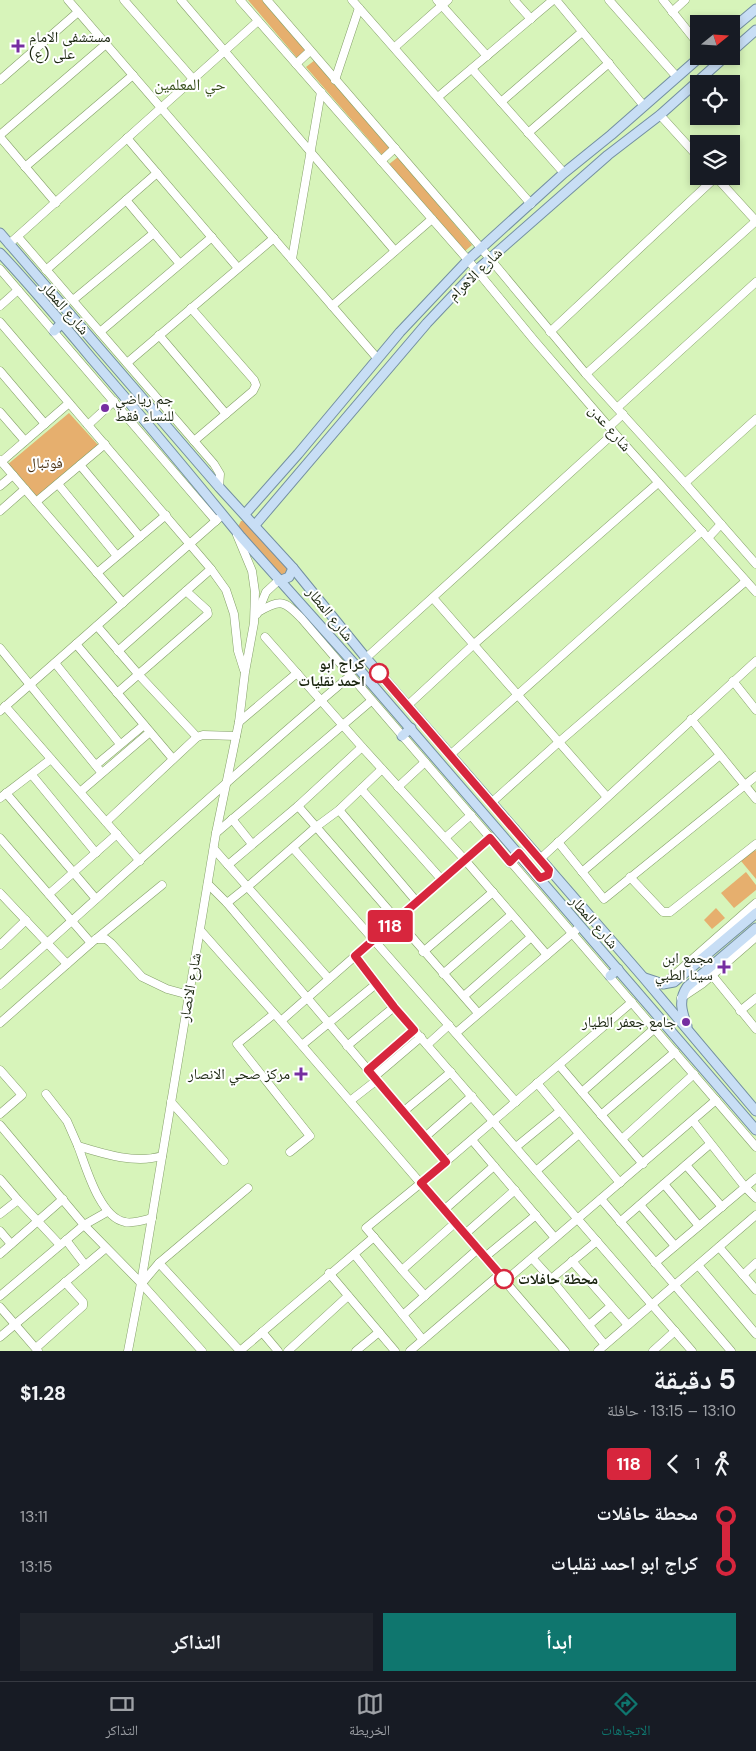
<!DOCTYPE html>
<html lang="ar">
<meta charset="utf-8">
<style>
:root{--surface:#171b24;--page:#20242c;--text:#f1f3f6;--muted:#9ea1a6;--line:#363941;--accent:#0f766e}
body{margin:0;font-family:"DM Sans","Noto Naskh Arabic",sans-serif;background:var(--page);color:var(--text);direction:rtl;height:100vh;display:flex;flex-direction:column;font-size:19px;white-space:nowrap}
*{box-sizing:border-box;margin:0}
p{font-size:16px;color:var(--muted)}
.icon{flex:none;width:28px;height:28px;fill:none;stroke:currentColor;stroke-width:2;stroke-linecap:round;stroke-linejoin:round}
.map{position:relative;height:1351px;overflow:hidden;direction:ltr}
.drawer{display:flex;flex-direction:column;background:var(--surface);flex:1}
.drawer>*{flex:none}
.badge{padding:0 10px;border-radius:4px;font-size:18px;line-height:32px}
.needle{width:32px;rotate:72deg}
.fabs{position:absolute;left:690px;top:15px;display:grid;gap:10px}
.fabs a{display:grid;place-items:center;width:50px;height:50px;border-radius:0px;background:var(--surface);box-shadow:0 2px 8px #0003;font-size:25px}
.map>.badge{position:absolute;translate:-50% -50%;box-shadow:0 0 0 2px #fff}
.legs{display:flex;align-items:center;gap:8px;height:55px;padding:0 20px;font-size:16px}
.legs p{margin-inline-start:auto}
.overview{display:flex;align-items:center;justify-content:space-between;height:85px;padding:0 20px}
h1{font-size:28px;font-weight:700;line-height:38px}
.cta{display:flex;gap:10px;margin-top:auto;padding:10px 20px}
.cta a{flex:1;height:58px;border-radius:0px;background:var(--accent);color:#fff;font-size:20px;font-weight:700;line-height:58px;text-align:center}
.cta a+a{background:var(--page);color:var(--text)}
ul{padding:0 20px;list-style:none}
li{display:flex;align-items:center;gap:18px;height:50px;font-size:19px}
li i{display:grid;place-items:center;width:8px;height:100%;margin:0 6px;background:currentColor}
li i::after{content:'';width:12px;height:12px;margin:-6px;border:4px solid;border-radius:50%;background:var(--surface)}
li p{margin-inline-start:auto}
li:first-child i{background:linear-gradient(#0000 50%,currentColor 0)}
li:last-child i{background:linear-gradient(currentColor 50%,#0000 0)}
.dock{display:flex;justify-content:space-around;align-items:center;height:70px;border-top:1px solid var(--line);background:var(--surface);font-size:14px;color:var(--muted)}
.dock a{display:grid;justify-items:center;gap:2px}
.dock .on{color:var(--accent)}
.map>svg:first-child{display:block}
</style>
<div class="map">
<svg width="756" height="1351" viewBox="0 0 756 1351">
<rect width="100%" height="100%" fill="#d7f4ba"/>
<g fill="#e6af6e">
<path d="M248,0H262L306,51L298,59Z"/>
<path d="M315,60L390,149L383,156L306,67Z"/>
<path d="M398,157L472,245L465,251L388,165Z"/>
<path d="M69,413L99,446L38,500L7,465Z"/>
<path d="M241,521H244L288,568L289,571L285,576H280L238,527Z"/>
<path d="M755,850L756,851V879L741,861Z"/>
<path d="M746,872L756,885V890L734,908L721,893Z"/>
<path d="M716,908L725,918L712,929L704,920Z"/>
</g>
<g fill="none" stroke-linecap="round" stroke-linejoin="round">
<defs>
<g id="minor">
<path d="M68,0L377,358"/>
<path d="M124,0L193,79"/>
<path d="M181,0L395,251"/>
<path d="M240,0L468,260L534,340L609,427L756,592"/>
<path d="M267,0L481,248L586,374L685,483L756,564"/>
<path d="M352,0L531,204"/>
<path d="M437,0L487,56"/>
<path d="M514,0L531,19"/>
<path d="M556,0L644,106"/>
<path d="M609,0L676,76"/>
<path d="M663,0L699,45"/>
<path d="M672,12L685,0"/>
<path d="M395,47L448,0"/>
<path d="M296,64L310,51"/>
<path d="M472,69L564,173"/>
<path d="M0,80L78,12"/>
<path d="M335,80L359,8"/>
<path d="M438,97L553,0"/>
<path d="M501,102L582,32"/>
<path d="M660,115L699,158"/>
<path d="M528,133L609,63"/>
<path d="M0,135L106,44"/>
<path d="M0,137L56,203"/>
<path d="M127,138L238,268"/>
<path d="M381,161L395,148"/>
<path d="M25,167L133,75"/>
<path d="M715,176L756,221"/>
<path d="M126,200L180,264"/>
<path d="M18,237L214,464L220,474L219,487"/>
<path d="M9,244L258,21"/>
<path d="M292,259L321,92"/>
<path d="M0,269L216,521"/>
<path d="M46,270L157,173"/>
<path d="M73,300L154,233"/>
<path d="M0,306L18,290"/>
<path d="M332,306L432,219"/>
<path d="M191,308L254,380L256,385L253,391L194,441"/>
<path d="M0,322L211,569L118,651"/>
<path d="M100,332L212,237"/>
<path d="M550,332L716,177"/>
<path d="M159,335L226,414"/>
<path d="M127,363L274,238"/>
<path d="M0,371L45,424"/>
<path d="M586,374L756,221"/>
<path d="M617,408L756,282"/>
<path d="M0,412L25,441"/>
<path d="M88,425L114,401"/>
<path d="M609,427L623,414"/>
<path d="M0,460L123,603"/>
<path d="M1,462L69,403"/>
<path d="M80,465L140,537"/>
<path d="M685,483L756,419"/>
<path d="M58,484L117,556"/>
<path d="M0,486L13,475"/>
<path d="M36,502L105,444"/>
<path d="M0,511L25,489"/>
<path d="M708,538L721,524"/>
<path d="M211,569L226,590L234,614L238,651L244,670"/>
<path d="M97,573L166,515"/>
<path d="M433,598L607,797"/>
<path d="M258,612C281,599 284,600 302,619L756,1147"/>
<path d="M257,614L266,592L279,580"/>
<path d="M97,626L139,675L197,737"/>
<path d="M265,637L362,747L465,860L547,955"/>
<path d="M76,644L173,759"/>
<path d="M0,648L101,772"/>
<path d="M366,658L614,433"/>
<path d="M55,663L120,744"/>
<path d="M733,681L756,710"/>
<path d="M117,693L208,614L207,610L186,591"/>
<path d="M5,706L140,861"/>
<path d="M407,706L473,645L658,483"/>
<path d="M0,711L218,519"/>
<path d="M691,719L756,799"/>
<path d="M239,722L297,673"/>
<path d="M450,755L702,531"/>
<path d="M96,765L144,725"/>
<path d="M32,775L96,853"/>
<path d="M398,787L425,762"/>
<path d="M361,789L442,880"/>
<path d="M80,792L150,732"/>
<path d="M6,793L96,899"/>
<path d="M0,798L51,759"/>
<path d="M491,803L559,742L746,581"/>
<path d="M298,806L478,1013"/>
<path d="M339,810L417,902"/>
<path d="M232,819L252,844"/>
<path d="M106,822L197,737L203,735L236,736"/>
<path d="M216,833L371,701"/>
<path d="M0,838L91,943"/>
<path d="M445,838L471,815"/>
<path d="M558,842L604,899L756,776"/>
<path d="M293,848L516,1102"/>
<path d="M214,849L329,979"/>
<path d="M540,859L756,661"/>
<path d="M228,865L298,806L362,747"/>
<path d="M582,872L720,755"/>
<path d="M630,877L663,912H670L756,844"/>
<path d="M208,884L227,903L446,1162"/>
<path d="M0,893L67,964"/>
<path d="M49,894L117,834"/>
<path d="M227,903L252,883L316,827L339,810L382,769"/>
<path d="M200,930L281,1021L565,1351"/>
<path d="M96,939H106L111,943L142,977L167,989L189,995"/>
<path d="M0,945L26,920"/>
<path d="M423,952L493,892"/>
<path d="M355,957L394,1007L692,1351"/>
<path d="M443,974L511,915"/>
<path d="M712,975L756,1029"/>
<path d="M664,984L756,903"/>
<path d="M0,985C116,882 231,776 350,676"/>
<path d="M464,996L530,938"/>
<path d="M681,998L702,984L756,937"/>
<path d="M740,1011L756,998"/>
<path d="M274,1014L237,1044L310,1136L290,1152"/>
<path d="M281,1021L490,838"/>
<path d="M0,1023L91,943L162,885"/>
<path d="M456,1033L576,930"/>
<path d="M302,1045L376,984"/>
<path d="M427,1045L449,1025"/>
<path d="M347,1046L394,1007"/>
<path d="M559,1065L643,1164"/>
<path d="M0,1070L22,1095L0,1114"/>
<path d="M368,1070L414,1030"/>
<path d="M374,1077L421,1037"/>
<path d="M537,1083L620,1183"/>
<path d="M582,1092L655,1028"/>
<path d="M46,1094L67,1121L78,1146C104,1154 135,1164 162,1156"/>
<path d="M350,1101L377,1080"/>
<path d="M171,1102L224,1161"/>
<path d="M404,1111L451,1072"/>
<path d="M601,1115L675,1052"/>
<path d="M693,1121L745,1187L756,1198"/>
<path d="M0,1125L84,1225L141,1283L202,1351"/>
<path d="M425,1137L472,1096"/>
<path d="M622,1139L694,1074"/>
<path d="M472,1140L555,1238"/>
<path d="M78,1146C86,1167 100,1218 125,1222C133,1224 144,1220 152,1218"/>
<path d="M516,1147L560,1111"/>
<path d="M686,1165L722,1207"/>
<path d="M536,1171L579,1134"/>
<path d="M0,1179L18,1200L0,1214"/>
<path d="M664,1184L699,1226"/>
<path d="M601,1199L731,1351"/>
<path d="M18,1200L60,1245"/>
<path d="M640,1205L675,1246"/>
<path d="M444,1210L494,1166"/>
<path d="M620,1222L710,1144"/>
<path d="M0,1231L11,1244"/>
<path d="M465,1234L515,1190"/>
<path d="M66,1240L85,1265"/>
<path d="M719,1247L756,1290"/>
<path d="M0,1254L63,1199"/>
<path d="M354,1254L423,1340"/>
<path d="M485,1257L536,1215"/>
<path d="M532,1258L551,1279L597,1241"/>
<path d="M572,1261L628,1325"/>
<path d="M159,1263L240,1351"/>
<path d="M655,1263L756,1178"/>
<path d="M698,1265L756,1334"/>
<path d="M402,1270L366,1228L421,1183L632,1002"/>
<path d="M329,1273L395,1351"/>
<path d="M743,1275L756,1263"/>
<path d="M551,1279L605,1345"/>
<path d="M505,1281L716,1100"/>
<path d="M143,1282L159,1263L248,1188"/>
<path d="M0,1296L84,1225L107,1212"/>
<path d="M425,1296L402,1270L455,1223"/>
<path d="M0,1307L38,1351"/>
<path d="M403,1315L478,1249"/>
<path d="M589,1325L611,1306"/>
<path d="M262,1332L278,1351"/>
<path d="M0,1337L106,1248"/>
<path d="M36,1348L83,1306V1302L65,1282"/>
<path d="M128,1351L141,1283L216,833L239,722L245,672L254,623L255,592L252,571L237,535"/>
<path d="M240,1351L374,1237"/>
<path d="M288,1351L348,1296"/>
<path d="M356,1351L379,1332"/>
<path d="M410,1351L499,1275"/>
<path d="M598,1351L756,1215"/>
<path d="M653,1351L675,1331"/>
</g>
<g id="major">
<path d="M731,30L756,9"/>
<path d="M731,52L756,30"/>
<path d="M0,233L219,487L293,568L366,658L643,977L756,1111"/>
<path d="M0,253C32,287 62,323 92,359C143,418 192,477 241,537L358,668L756,1130"/>
<path d="M54,331L62,323"/>
<path d="M245,514L298,454L400,332L468,260L564,173L611,135L701,56"/>
<path d="M255,525L427,323L477,270L608,155L660,115L726,56"/>
<path d="M279,581L289,577L293,568"/>
<path d="M402,736L411,728"/>
<path d="M510,862L519,853"/>
<path d="M610,976L618,969"/>
<path d="M645,978L663,984L674,982L756,913"/>
<path d="M687,1026C682,1012 678,1000 687,987L756,928"/>
</g>
</defs>
<use href="#minor" stroke="#85a06a" stroke-width="9"/>
<use href="#major" stroke="#738fa1" stroke-width="11"/>
<use href="#minor" stroke="#fff" stroke-width="8"/>
<use href="#major" stroke="#c8def5" stroke-width="9"/>
</g>
<g fill="none" stroke-linecap="round" stroke-linejoin="round">
<defs>
<path id="line-1" d="M379,673L549,870L548,875L540,878L519,853L510,862L490,838L355,956L394,1007L414,1030L368,1070L446,1162L421,1183L504,1279"/>
</defs>
<use href="#line-1" stroke="#fff" stroke-width="11"/>
<use href="#line-1" stroke="#d7263d" stroke-width="8"/>
</g>
<g fill="#762ea1" stroke="#fff" stroke-width="2">
<path d="M15.5 38.5h5v5h5v5h-5v5h-5v-5h-5v-5h5z"/>
<circle cx="105" cy="408" r="5"/>
<path d="M721.5 959.5h5v5h5v5h-5v5h-5v-5h-5v-5h5z"/>
<circle cx="686" cy="1022" r="5"/>
<path d="M298.5 1066.5h5v5h5v5h-5v5h-5v-5h-5v-5h5z"/>
</g>
<g fill="#fff" stroke="#d7263d" stroke-width="2.5">
<circle cx="379" cy="673" r="9"/>
<circle cx="504" cy="1279" r="9"/>
</g>
<g text-anchor="middle" stroke-width="4" stroke-linejoin="round" paint-order="stroke">
<g font-size="15" fill="#1a250f" stroke="#fff" text-anchor="end">
<text x="29" y="42" text-anchor="start">مستشفی الامام<tspan x="29" dy="17">علی (ع)</tspan></text>
<text x="115" y="404" text-anchor="start">جم رياضي<tspan x="115" dy="17">للنساء فقط</tspan></text>
<text x="713" y="963">مجمع ابن<tspan x="713" dy="17">سينا الطبي</tspan></text>
<text x="676" y="1027">جامع جعفر الطيار</text>
<text x="290" y="1079">مركز صحي الانصار</text>
</g>
<g font-size="15" fill="#1a250f" stroke="#fff">
<text transform="translate(475 274) rotate(-44)" y="5">شارع الاهرام</text>
<text transform="translate(65 308) rotate(49)" y="5">شارع المطار</text>
<text transform="translate(610 428) rotate(49)" y="5">شارع عدن</text>
<text transform="translate(330 614) rotate(51)" y="5">شارع المطار</text>
<text transform="translate(594 922) rotate(49)" y="5">شارع المطار</text>
<text transform="translate(190 987) rotate(-80)" y="5">شارع الانصار</text>
</g>
<g font-size="15" fill="#4a3214" stroke="#fff">
<text x="45" y="468">فوتبال</text>
</g>
<g font-size="15" font-weight="bold" fill="#1a250f" stroke="#fff" text-anchor="end">
<text x="365" y="669">كراج ابو<tspan x="365" dy="17">احمد نقليات</tspan></text>
<text x="518" y="1284" text-anchor="start">محطة حافلات</text>
</g>
<g font-size="16" fill="#374f1b" stroke="#fff">
<text x="190" y="90">حي المعلمين</text>
</g>
</g>
</svg>
<div class="fabs">
<a><svg class="needle" viewBox="-14 -14 28 28"><path d="M0-13l5 13h-10z" fill="#e53935"/><path d="M0 13l5-13h-10z" fill="#9ea1a6"/></svg></a>
<a><svg class="icon" aria-label="locate" viewBox="0 0 24 24"><circle cx="12" cy="12" r="6"/><path d="M12 2v4M12 18v4M2 12h4M18 12h4"/></svg></a>
<a><svg class="icon" aria-label="layers" viewBox="0 0 24 24"><path d="M12 4l9 5-9 5-9-5zM3 14l9 5 9-5"/></svg></a>
</div>
<b class="badge" style="left:390px;top:926px;background:#d7263d;color:#fff">118</b>
</div>
<section class="drawer">
<div class="overview"><div><h1>5 دقيقة</h1><p>13:10 – 13:15 · حافلة</p></div><b>$1.28</b></div>
<div class="legs"><svg class="icon" aria-label="walk" viewBox="0 0 24 24"><circle cx="13" cy="4" r="2"/><path d="M13 8l-2 6 4 7M11 14l-3 7M7 12l3-4h3l4 4"/></svg>1<svg class="icon" aria-label="back" viewBox="0 0 24 24"><path d="M15 5l-7 7 7 7"/></svg><b class="badge" style="background:#d7263d;color:#fff">118</b></div>
<ul>
<li><i style="color:#d7263d"></i><b>محطة حافلات</b><p>13:11</p></li>
<li><i style="color:#d7263d"></i><b>كراج ابو احمد نقليات</b><p>13:15</p></li>
</ul>
<div class="cta"><a>ابدأ</a><a>التذاكر</a></div>
</section>
<nav class="dock">
<a class="on"><svg class="icon" aria-label="directions" viewBox="0 0 24 24"><path d="M12 3l9 9-9 9-9-9zM9 14v-3h6M13 9l2 2-2 2"/></svg>الاتجاهات</a>
<a><svg class="icon" aria-label="map" viewBox="0 0 24 24"><path d="M3 6l6-2 6 2 6-2v14l-6 2-6-2-6 2zM9 4v14M15 6v14"/></svg>الخريطة</a>
<a><svg class="icon" aria-label="tickets" viewBox="0 0 24 24"><path d="M3 7h18v10H3zM15 7v10"/></svg>التذاكر</a>
</nav>
